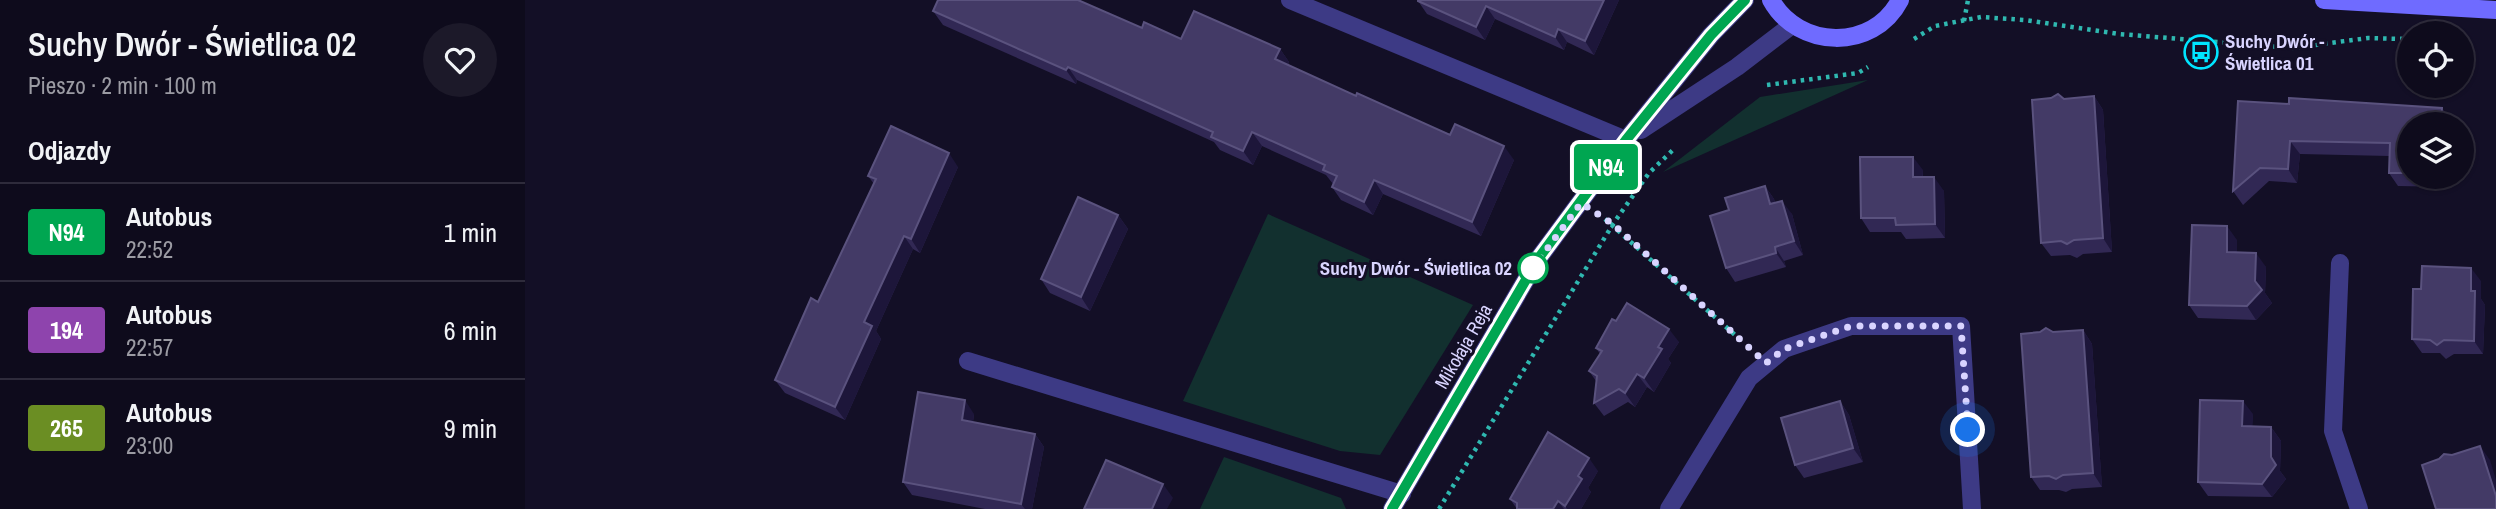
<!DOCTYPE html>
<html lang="pl">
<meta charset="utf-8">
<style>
:root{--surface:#0e0b1c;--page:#1c1929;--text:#f1f3f6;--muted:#9b9ba3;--line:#2e2b3b}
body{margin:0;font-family:"Archivo Narrow",sans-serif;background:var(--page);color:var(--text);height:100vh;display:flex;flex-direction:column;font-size:26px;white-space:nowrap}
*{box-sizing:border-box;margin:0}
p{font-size:23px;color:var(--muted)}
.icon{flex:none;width:38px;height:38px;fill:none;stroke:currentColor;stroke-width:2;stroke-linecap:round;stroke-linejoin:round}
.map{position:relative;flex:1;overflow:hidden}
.sheet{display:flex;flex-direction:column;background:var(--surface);width:525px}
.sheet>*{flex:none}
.badge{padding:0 14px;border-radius:5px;font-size:24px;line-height:46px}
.controls{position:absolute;left:1872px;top:21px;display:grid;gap:14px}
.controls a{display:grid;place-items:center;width:77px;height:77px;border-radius:50%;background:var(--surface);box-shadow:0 2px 5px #0004,0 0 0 2px var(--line);font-size:35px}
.you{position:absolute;width:35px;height:35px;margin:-18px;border:5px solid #fff;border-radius:50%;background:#1a73e8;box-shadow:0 0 0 10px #1a73e833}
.map>.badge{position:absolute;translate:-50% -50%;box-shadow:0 0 0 4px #fff}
h2{padding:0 28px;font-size:26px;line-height:63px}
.round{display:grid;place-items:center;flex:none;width:74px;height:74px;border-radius:37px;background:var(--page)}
.summary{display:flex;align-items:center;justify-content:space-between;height:119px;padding:0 28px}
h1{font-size:33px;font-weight:600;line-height:52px}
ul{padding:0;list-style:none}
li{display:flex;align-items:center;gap:21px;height:98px;padding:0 28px;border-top:2px solid var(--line)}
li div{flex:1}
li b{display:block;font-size:26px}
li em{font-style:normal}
li .badge{min-width:77px;font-weight:700;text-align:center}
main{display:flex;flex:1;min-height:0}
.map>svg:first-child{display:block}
</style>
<main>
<section class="sheet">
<div class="summary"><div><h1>Suchy Dwór - Świetlica 02</h1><p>Pieszo · 2 min · 100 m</p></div><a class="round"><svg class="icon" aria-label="heart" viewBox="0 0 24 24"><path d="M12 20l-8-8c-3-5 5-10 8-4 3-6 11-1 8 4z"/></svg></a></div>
<h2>Odjazdy</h2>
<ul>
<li><span class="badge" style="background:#00a651;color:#fff">N94</span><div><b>Autobus</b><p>22:52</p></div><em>1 min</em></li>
<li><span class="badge" style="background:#8e44ad;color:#fff">194</span><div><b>Autobus</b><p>22:57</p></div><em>6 min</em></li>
<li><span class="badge" style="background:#6b8e23;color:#fff">265</span><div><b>Autobus</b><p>23:00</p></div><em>9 min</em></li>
</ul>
</section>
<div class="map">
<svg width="1971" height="509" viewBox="0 0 1971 509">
<rect width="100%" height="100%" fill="#130f26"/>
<g fill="#12302f">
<path d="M1343,80L1138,172L1235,97Z"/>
<path d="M743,214L948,305L855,455L815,451L658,401Z"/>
<path d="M699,457L816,498L821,509H675Z"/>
</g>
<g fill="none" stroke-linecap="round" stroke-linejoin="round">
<g stroke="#2fb8b0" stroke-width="4.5" stroke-dasharray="3.5 5" stroke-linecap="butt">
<path d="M1439,21L1443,0"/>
<path d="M1389,39L1410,26L1456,17L1500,20L1594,34L1767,48L1843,38L1880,39"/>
<path d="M1242,85L1333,73L1343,67"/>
<path d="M1080,219L1219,343"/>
<path d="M914,509L1088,224L1124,173L1150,148"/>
</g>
<g stroke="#3d3a85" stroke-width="18">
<path d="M765,0L1101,140"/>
<path d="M443,361L877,494"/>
</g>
<g stroke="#3d3a85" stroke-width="18">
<path d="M1116,130L1212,67L1267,25"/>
<path d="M1815,263L1808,431L1834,509"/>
<path d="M867,509L1013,259L1101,140L1186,35L1220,0"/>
<path d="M1144,509L1224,378L1259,349L1326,326H1436L1447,509"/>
</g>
<g stroke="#6f6bff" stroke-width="18">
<path d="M1246,0C1273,49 1348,52 1375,0"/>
<path d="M1799,0L1971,10"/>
</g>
</g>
<g fill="#312854">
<path d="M893,0H1094L1069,55L1042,42L1039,50L970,19L960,40L902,14L893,1Z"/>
<path d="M408,11L617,28L656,39L755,49L764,62L763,65L831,96L989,160L956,236L858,194L848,215L816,200L807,187L808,184L801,175L737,146L728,165L695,150L689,142L552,80L551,84L418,25Z"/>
<path d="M1569,96L1578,110L1587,252L1558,254L1552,258L1545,255L1526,256L1516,243L1539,99Z"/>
<path d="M1764,104L1917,108L1926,122V124H1885V177H1925L1924,187L1873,186L1864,173V156L1775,154L1772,183L1744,181L1718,205L1708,191Z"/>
<path d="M433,167L395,253L388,249L351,331L356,339L320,420L260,393L250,380L293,302L349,184L343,176Z"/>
<path d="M1398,170V177L1419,191L1420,238L1381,239L1376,232H1345L1336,218Z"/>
<path d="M1240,186L1249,199L1250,203L1267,214L1278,255L1259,261L1261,267L1210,282L1201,268L1204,210Z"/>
<path d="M593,215L603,229L565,311L525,293L516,279Z"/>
<path d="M1712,240V252L1741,267L1740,293L1747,303L1731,320L1673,318L1664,305Z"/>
<path d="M1956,281V299L1960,305L1958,354H1929L1921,359L1915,353H1897L1887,339L1896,289Z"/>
<path d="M1091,321L1154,342L1143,359L1146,363L1129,392L1122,387L1110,407L1103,402L1079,416L1069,403L1071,381L1064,371L1075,354L1071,348Z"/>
<path d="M1558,330L1567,344L1577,487L1547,489L1541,492L1534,490H1515L1506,477L1515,332Z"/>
<path d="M1315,401L1324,415L1338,462L1279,478L1270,465Z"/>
<path d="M449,414L448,422L510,434L519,447L507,509H460L387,495L378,482Z"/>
<path d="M1728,414L1727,426L1746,427L1756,441L1755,471L1761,479L1747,497L1683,496L1673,482Z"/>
<path d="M1073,471L1063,488L1066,492L1056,509H992L985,499Z"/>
</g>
<g fill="#1d163a">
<path d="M1079,0H1094L1069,55L1060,41Z"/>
<path d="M961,6L970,19L960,40L951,27Z"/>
<path d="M1033,29L1042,42L1039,50L1030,37Z"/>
<path d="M755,49L764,62L760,73L750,59Z"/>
<path d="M543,67L552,80L551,84L541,70Z"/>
<path d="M1569,96L1578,110L1587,252L1578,238Z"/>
<path d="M1917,108L1926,122V124H1916Z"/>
<path d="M727,132L737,146L728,165L718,151Z"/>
<path d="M1765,141L1775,154L1772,183L1763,169Z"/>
<path d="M979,146L989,160L956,236L947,222Z"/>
<path d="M424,153L433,167L395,253L386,239Z"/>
<path d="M1388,157L1398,170L1397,191L1388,177Z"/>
<path d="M1409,177L1419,191L1420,238L1410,224Z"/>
<path d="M1917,177H1925L1924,187Z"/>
<path d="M849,180L858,194L848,215L839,202Z"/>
<path d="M1240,186L1249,199L1255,218L1245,204Z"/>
<path d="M1257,201L1267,214L1278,255L1269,241Z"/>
<path d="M593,215L603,229L565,311L556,297Z"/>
<path d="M1702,226L1712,240V265L1702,252Z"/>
<path d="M379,236L388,249L351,331L356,339L320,420L310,407L339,322Z"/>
<path d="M1250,247L1259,261L1261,267L1251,253Z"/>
<path d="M1731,253L1741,267L1740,293L1747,303L1731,320L1722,306L1730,281Z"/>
<path d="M1946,268L1956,281V299L1960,305L1958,354L1949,341Z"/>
<path d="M1144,329L1154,342L1143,359L1146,363L1129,392L1119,378L1133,347Z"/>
<path d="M1558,330L1567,344L1577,487L1568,473Z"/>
<path d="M1112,374L1122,387L1110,407L1100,393Z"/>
<path d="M440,400L449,414L446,434L437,420Z"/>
<path d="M1315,401L1324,415L1338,462L1328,448Z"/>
<path d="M1718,401L1728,414L1727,440L1717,426Z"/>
<path d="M1746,427L1756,441L1755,471L1761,479L1747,497L1737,484L1746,457Z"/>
<path d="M510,434L519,447L507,509H500L496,504Z"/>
<path d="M1955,446L1965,460L1971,480V496Z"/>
<path d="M1064,458L1073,471L1063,488L1066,492L1056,509H1042L1040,506L1053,476Z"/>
<path d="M638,484L648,498L642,509H627Z"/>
<path d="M1033,501L1039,509H1028Z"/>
</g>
<g fill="#433a66" stroke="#5a527e" stroke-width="2">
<path d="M413,0H553L617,28L619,22L656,39L669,11L755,49L750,59L831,96L832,93L925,135L930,124L979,146L947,222L849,180L839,202L807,187L812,176L798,170L800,165L727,132L718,151L686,137L688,132L543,67L541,70L408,11Z"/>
<path d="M893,0H1079L1060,41L1033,29L1030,37L961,6L951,27L893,1Z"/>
<path d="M1533,94L1539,99L1569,96L1578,238L1549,240L1542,244L1536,241L1516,243L1507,100L1526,98Z"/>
<path d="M1764,98L1917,108L1916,124H1885V173H1864L1865,143L1765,141L1763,169L1735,168L1708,191L1713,101L1764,104Z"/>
<path d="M366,126L424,153L386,239L379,236L339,322L347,326L310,407L250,380L286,298L293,302L351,179L343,176Z"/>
<path d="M1335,157H1388V177H1409L1410,224L1371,225L1370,218H1336Z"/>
<path d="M1240,186L1245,204L1257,201L1269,241L1250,247L1251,253L1201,268L1185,216L1204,210L1200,198Z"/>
<path d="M553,197L593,215L556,297L516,279Z"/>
<path d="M1667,225L1702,226V252L1731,253L1730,281L1737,290L1722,306L1664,305Z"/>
<path d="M1897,266L1946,268V291H1950L1949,341L1919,340L1912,345L1905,340L1887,339L1888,289H1896Z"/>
<path d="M1102,303L1144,329L1133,347L1137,349L1119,378L1112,374L1100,393L1094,389L1069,403L1072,376L1064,371L1077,351L1071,348L1087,319L1091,321Z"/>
<path d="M1521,328L1528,332L1558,330L1568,473L1538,475L1531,479L1524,476L1506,477L1496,334L1515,332Z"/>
<path d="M393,392L440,400L437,420L510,434L496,504L378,482Z"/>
<path d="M1675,400L1718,401L1717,426L1746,427V457L1751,465L1737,484L1673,482Z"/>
<path d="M1315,401L1328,448L1270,465L1256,418Z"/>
<path d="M1023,432L1064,458L1053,476L1057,479L1040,506L1033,501L1028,509H992V503L985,499Z"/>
<path d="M1955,446L1971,496V509H1911L1897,465L1914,459L1919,454L1927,455Z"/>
<path d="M581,460L638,484L627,509H559Z"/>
</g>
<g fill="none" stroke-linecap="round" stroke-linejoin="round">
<defs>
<path id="line" d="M867,509L1013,259L1101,140L1186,35L1220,0"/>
</defs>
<use href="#line" stroke="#fff" stroke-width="16"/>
<use href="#line" stroke="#00a651" stroke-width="10"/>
<path stroke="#d9d4ff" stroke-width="7" stroke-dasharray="0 12.6" d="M1008,268L1056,203L1088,224L1241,363L1259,349L1326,326H1436L1443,430"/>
</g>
<defs>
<symbol id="bus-ring" viewBox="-11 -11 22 22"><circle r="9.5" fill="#130f26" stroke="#00e5ff" stroke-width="1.5"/><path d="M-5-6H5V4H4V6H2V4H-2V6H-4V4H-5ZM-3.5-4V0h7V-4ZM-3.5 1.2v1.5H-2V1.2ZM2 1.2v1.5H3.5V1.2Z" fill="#00e5ff"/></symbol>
</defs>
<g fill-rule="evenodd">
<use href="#bus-ring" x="1657" y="33" width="38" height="38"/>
</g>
<circle fill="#fff" stroke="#00a651" stroke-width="3.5" cx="1008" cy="268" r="14"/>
<g text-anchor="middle" stroke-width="6" stroke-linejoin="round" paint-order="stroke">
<g font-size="19" font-weight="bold" fill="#d9d4ff" stroke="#130f26" text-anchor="start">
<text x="1700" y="48">Suchy Dwór -<tspan x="1700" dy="22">Świetlica 01</tspan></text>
</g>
<g font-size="19" font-weight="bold" fill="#d9d4ff" stroke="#130f26" text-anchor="end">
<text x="987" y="275">Suchy Dwór - Świetlica 02</text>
</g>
<g font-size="19" fill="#d9d4ff" stroke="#130f26">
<text transform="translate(938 346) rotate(-60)" y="7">Mikołaja Reja</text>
</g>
</g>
</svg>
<div class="controls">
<a><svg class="icon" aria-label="locate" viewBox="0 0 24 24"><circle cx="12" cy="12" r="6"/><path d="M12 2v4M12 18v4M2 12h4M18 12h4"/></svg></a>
<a><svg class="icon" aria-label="layers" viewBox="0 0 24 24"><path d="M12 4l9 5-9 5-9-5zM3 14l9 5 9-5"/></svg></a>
</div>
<div class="you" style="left:1443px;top:430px"></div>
<b class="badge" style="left:1081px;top:167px;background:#00a651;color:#fff">N94</b>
</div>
</main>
